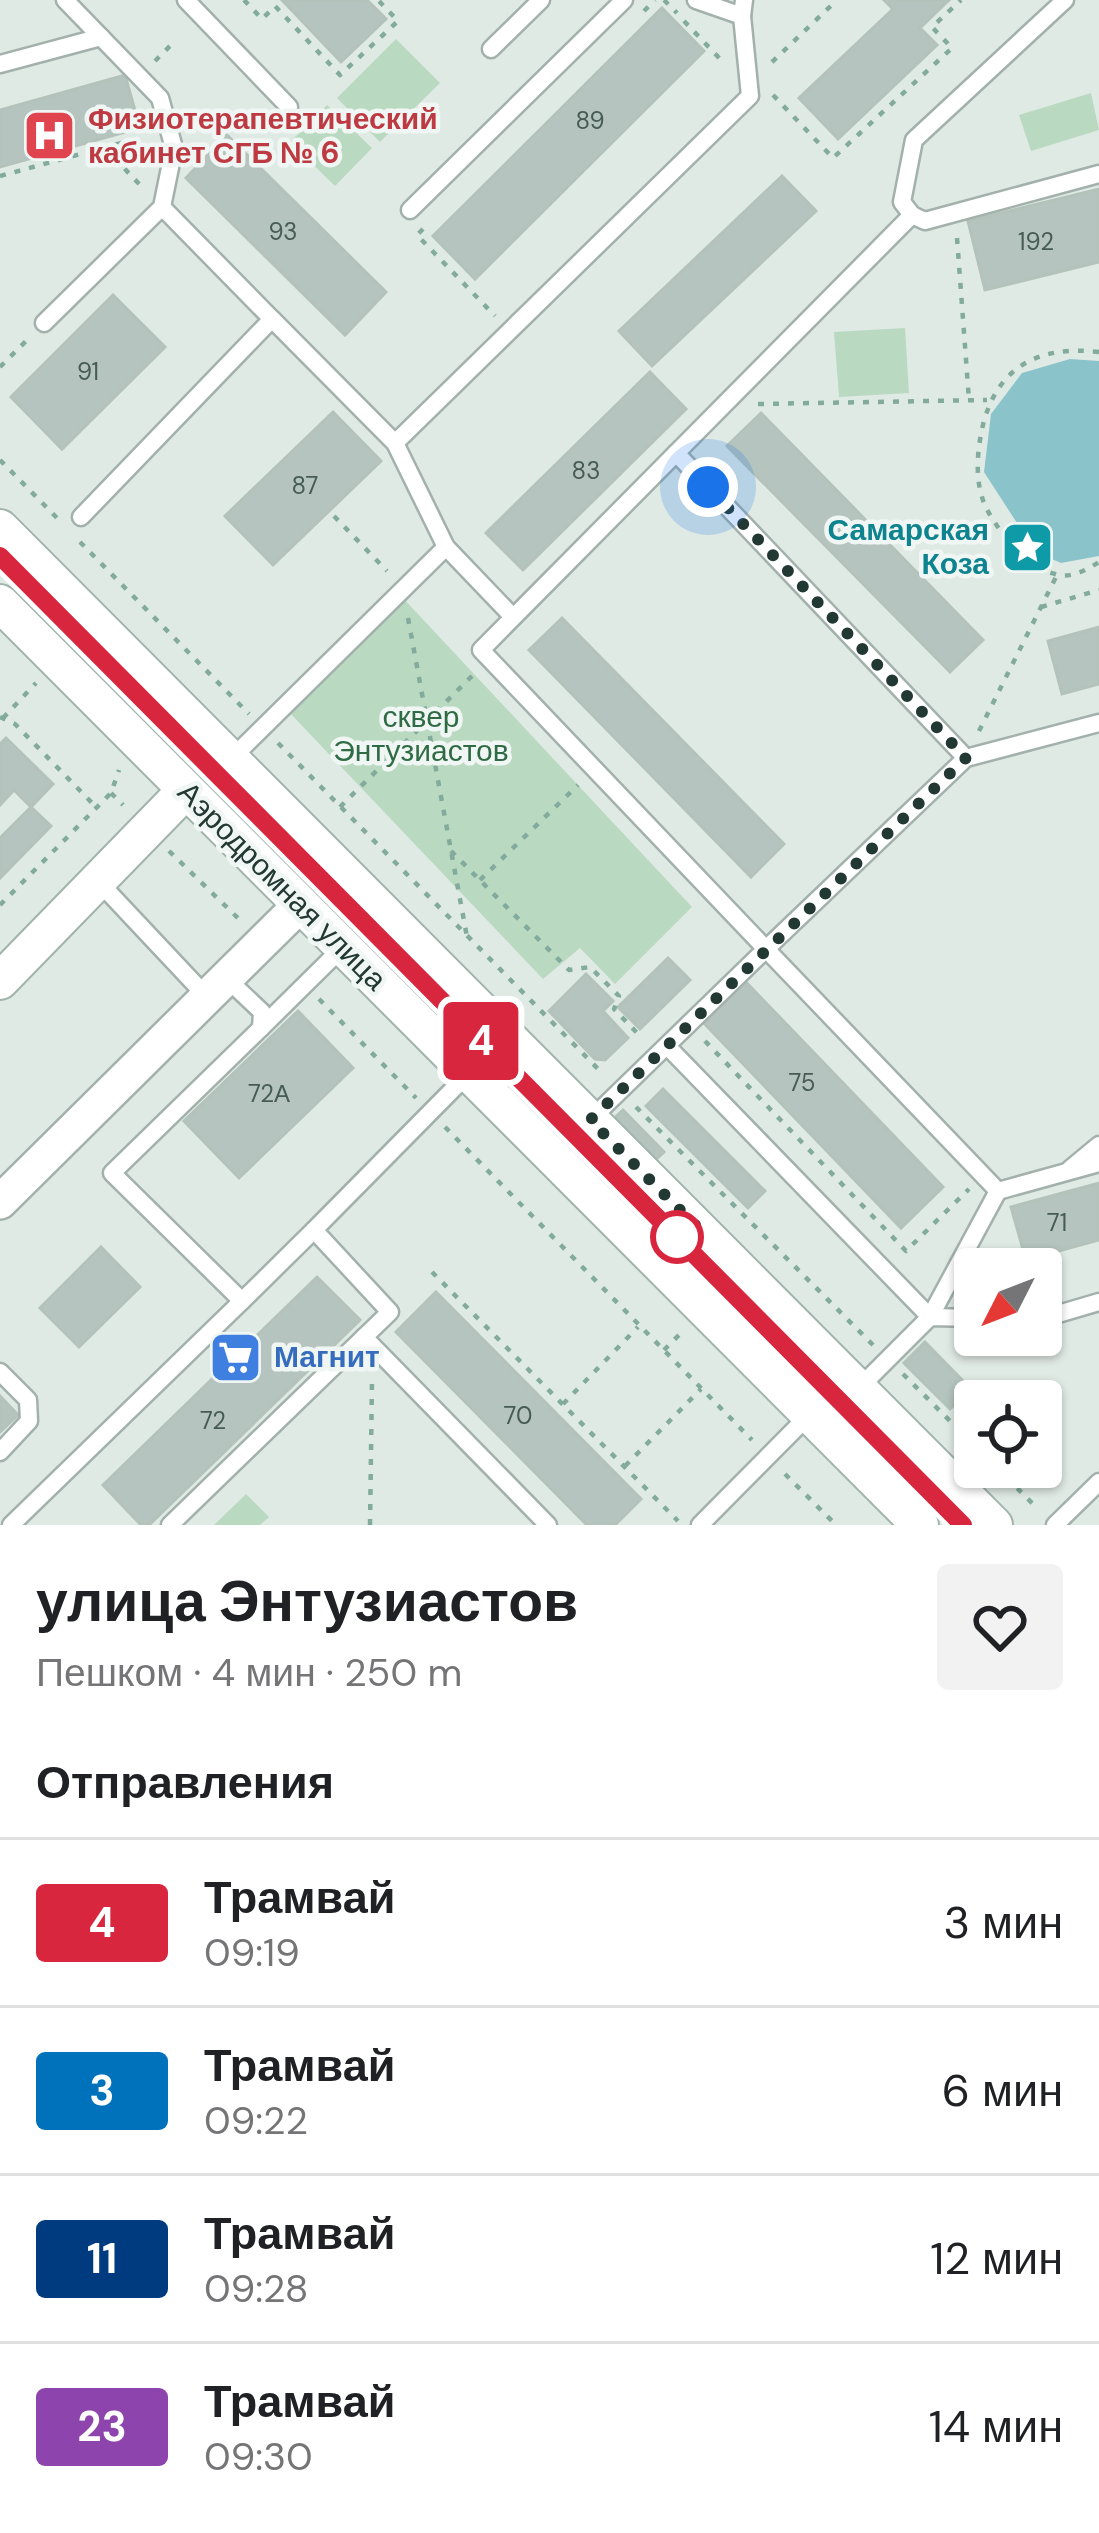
<!DOCTYPE html>
<html lang="ru">
<meta charset="utf-8">
<style>
:root{--surface:#fff;--page:#f2f2f2;--text:#202124;--muted:#757577;--line:#e0e0e0}
body{margin:0;font-family:"DM Sans",sans-serif;background:var(--page);color:var(--text);height:100vh;display:flex;flex-direction:column;font-size:45px;white-space:nowrap}
*{box-sizing:border-box;margin:0}
p{font-size:39px;color:var(--muted)}
.icon{flex:none;width:66px;height:66px;fill:none;stroke:currentColor;stroke-width:2;stroke-linecap:round;stroke-linejoin:round}
.map{position:relative;height:1525px;overflow:hidden}
.panel{display:flex;flex-direction:column;background:var(--surface);flex:1}
.panel>*{flex:none}
.badge{padding:0 24px;border-radius:9px;font-size:42px;line-height:78px}
.needle{width:78px;rotate:228deg}
.controls{position:absolute;left:954px;top:1248px;display:grid;gap:24px}
.controls a{display:grid;place-items:center;width:108px;height:108px;border-radius:12px;background:var(--surface);box-shadow:0 3px 9px #0004;font-size:60px}
.you{position:absolute;width:60px;height:60px;margin:-30px;border:9px solid #fff;border-radius:50%;background:#1a73e8;box-shadow:0 0 0 18px #1a73e833}
.map>.badge{position:absolute;translate:-50% -50%;box-shadow:0 0 0 6px #fff}
h2{padding:0 36px;font-size:45px;line-height:108px}
.round{display:grid;place-items:center;flex:none;width:126px;height:126px;border-radius:12px;background:var(--page)}
.head{display:flex;align-items:center;justify-content:space-between;height:204px;padding:0 36px}
h1{font-size:57px;font-weight:700;line-height:90px}
ul{padding:0;list-style:none}
li{display:flex;align-items:center;gap:36px;height:168px;padding:0 36px;border-top:3px solid var(--line)}
li div{flex:1}
li b{display:block;font-size:45px}
li em{font-style:normal}
li .badge{min-width:132px;font-weight:700;text-align:center}
.map>svg:first-child{display:block}
</style>
<div class="map">
<svg width="1099" height="1525" viewBox="0 0 1099 1525">
<rect width="100%" height="100%" fill="#e0eae5"/>
<g fill="#bad9c1">
<path d="M396,39L440,83L380,142L337,98Z"/>
<path d="M1091,93L1099,130L1031,151L1019,115Z"/>
<path d="M327,105L372,148L335,186L290,142Z"/>
<path d="M905,328L909,393L839,397L834,332Z"/>
<path d="M402,597L692,907L615,984L580,948L543,979L288,711Z"/>
<path d="M246,1494L269,1517L260,1525H214Z"/>
</g>
<path fill="#8bc3cb" d="M1070,359L1099,361V556L1061,563L1047,557L1026,537L984,472L991,414L1022,373Z"/>
<g fill="#b5c4be" stroke="#b3c3bb" stroke-width="3">
<path d="M282,0H367L386,19L341,62Z"/>
<path d="M884,0H949L920,28L937,45L838,139L799,98L893,9Z"/>
<path d="M662,8L704,51L475,279L433,236Z"/>
<path d="M125,75L140,128L0,167V110Z"/>
<path d="M227,135L386,292L345,335L186,178Z"/>
<path d="M782,176L816,211L652,366L619,331Z"/>
<path d="M1099,189V262L985,290L968,221Z"/>
<path d="M113,295L165,347L62,449L11,397Z"/>
<path d="M650,372L686,409L523,570L486,533Z"/>
<path d="M333,412L381,461L273,565L225,516Z"/>
<path d="M761,413L983,640L950,672L727,446Z"/>
<path d="M562,618L784,844L751,877L529,650Z"/>
<path d="M1099,627V684L1062,694L1048,641Z"/>
<path d="M6,738L53,784L31,807L14,790L0,805V744Z"/>
<path d="M31,807L51,826L0,878V838Z"/>
<path d="M668,958L690,980L640,1029L618,1007Z"/>
<path d="M586,974L613,1001L603,1011L628,1038L605,1060L595,1059L549,1011Z"/>
<path d="M742,978L943,1187L901,1228L700,1019Z"/>
<path d="M298,1011L353,1068L239,1178L184,1121Z"/>
<path d="M663,1089L765,1191L748,1208L646,1106Z"/>
<path d="M623,1110L664,1152L650,1165L609,1123Z"/>
<path d="M1099,1183V1240L1026,1260L1011,1207Z"/>
<path d="M101,1247L140,1287L79,1347L40,1308Z"/>
<path d="M317,1277L360,1320L149,1525H141L103,1485Z"/>
<path d="M436,1292L641,1499L615,1525H587L396,1332Z"/>
<path d="M925,1342L971,1389L950,1409L904,1363Z"/>
<path d="M0,1396L18,1415L0,1432Z"/>
</g>
<g fill="none" stroke-linecap="round" stroke-linejoin="round">
<defs>
<g id="lane">
<path d="M186,0L289,107"/>
<path d="M696,0L742,16"/>
<path d="M491,49L541,0"/>
<path d="M0,64L101,37"/>
<path d="M1099,174L925,221L912,215L481,650L766,949L966,758L1099,723"/>
<path d="M410,210L624,0"/>
<path d="M912,215L902,202L914,140L1065,0"/>
<path d="M272,319L395,443L446,547L513,617"/>
<path d="M44,323L162,207L174,148L160,98L65,0"/>
<path d="M395,443L750,96L742,16L744,0"/>
<path d="M676,453L966,758"/>
<path d="M81,517L272,319L162,207"/>
<path d="M231,759L446,547"/>
<path d="M98,881L207,997"/>
<path d="M226,978L262,1012L261,1028L112,1173L242,1301L314,1230"/>
<path d="M261,1028L343,947"/>
<path d="M667,1046L930,1317L998,1191"/>
<path d="M590,1120L766,949L998,1191L1099,1163"/>
<path d="M1070,1169L1099,1145"/>
<path d="M1041,1319L1099,1302"/>
<path d="M364,1337L548,1525"/>
<path d="M0,1372L28,1400L29,1421L0,1452"/>
<path d="M858,1389L930,1317L975,1318"/>
<path d="M11,1525L242,1301"/>
<path d="M170,1525L390,1312L314,1230L470,1072"/>
<path d="M700,1525L809,1415"/>
<path d="M1055,1525L1099,1482"/>
</g>
<path id="street" d="M0,1202L300,905"/>
<g id="secondary">
<path d="M0,528L994,1525"/>
<path d="M0,603L920,1525"/>
<path d="M0,981L186,790"/>
</g>
</defs>
<use href="#lane" stroke="#a3b1ac" stroke-width="21"/>
<use href="#street" stroke="#a3b1ac" stroke-width="38"/>
<use href="#secondary" stroke="#a0b4ac" stroke-width="40"/>
<g stroke="#82ab9d" stroke-width="4.5" stroke-dasharray="6 9" stroke-linecap="butt">
<path d="M244,0L262,19L275,6L340,75L398,21L378,0"/>
<path d="M664,0L677,13"/>
<path d="M644,11L655,0"/>
<path d="M684,21L722,61"/>
<path d="M155,61L172,44"/>
<path d="M772,62L837,0"/>
<path d="M773,95L833,158L952,48L932,27L961,0"/>
<path d="M104,147L141,186"/>
<path d="M0,176L143,137"/>
<path d="M423,229L417,235L495,316"/>
<path d="M957,238L969,400"/>
<path d="M1099,352C1038,345 996,367 982,429C977,453 975,480 984,503C995,529 1027,567 1055,574C1071,579 1086,570 1099,562"/>
<path d="M0,367L27,340"/>
<path d="M758,404L987,400"/>
<path d="M0,460L60,521"/>
<path d="M334,516L387,571"/>
<path d="M80,542L249,714"/>
<path d="M1041,607L1099,590"/>
<path d="M408,618L467,937"/>
<path d="M0,717L15,724L96,807"/>
<path d="M3,718L36,683"/>
<path d="M979,731L1057,575"/>
<path d="M278,743L602,1073"/>
<path d="M111,793L123,805"/>
<path d="M340,807L472,676"/>
<path d="M169,851L243,923"/>
<path d="M451,851L569,970L590,967L619,996L614,1009L641,1037"/>
<path d="M480,880L578,785"/>
<path d="M0,905L111,793L119,770"/>
<path d="M319,999L416,1098"/>
<path d="M705,1041L906,1251L969,1189"/>
<path d="M636,1107L873,1345"/>
<path d="M445,1127L752,1440"/>
<path d="M432,1272L678,1521"/>
<path d="M664,1350L681,1333"/>
<path d="M903,1374L975,1446"/>
<path d="M563,1404L638,1327"/>
<path d="M625,1466L701,1389"/>
<path d="M996,1467L1037,1508"/>
<path d="M785,1474L836,1525"/>
<path d="M370,1525L372,1381"/>
</g>
<use href="#lane" stroke="#fff" stroke-width="16"/>
<use href="#street" stroke="#fff" stroke-width="33"/>
<use href="#secondary" stroke="#fff" stroke-width="36"/>
<path stroke="#5c746d" stroke-width="3" d="M0,556L963,1525"/>
</g>
<g fill="none" stroke-linecap="round" stroke-linejoin="round">
<defs>
<path id="line" d="M0,556L963,1525"/>
</defs>
<use href="#line" stroke="#fff" stroke-width="27"/>
<use href="#line" stroke="#d7263d" stroke-width="18"/>
<path stroke="#223832" stroke-width="12" stroke-dasharray="0 21.6" d="M677,1237L695,1225L590,1120L966,758L708,487"/>
</g>
<defs>
<symbol id="hospital-square" viewBox="-11 -11 22 22"><rect x="-9" y="-9" width="18" height="18" rx="4" fill="#e0444e" stroke="#f0f6f3"/><path d="M-5-5h3v3.5h4V-5h3V5h-3V1.5h-4V5h-3Z" fill="#fff"/></symbol>
<symbol id="sight-square" viewBox="-11 -11 22 22"><rect x="-9" y="-9" width="18" height="18" rx="4" fill="#0f9aa8" stroke="#f0f6f3"/><path d="M0-6L1.8-2.2L6-1.7L2.9 1.2L3.7 5.4L0 3.3L-3.7 5.4L-2.9 1.2L-6-1.7L-1.8-2.2Z" fill="#fff"/></symbol>
<symbol id="supermarket-square" viewBox="-11 -11 22 22"><rect x="-9" y="-9" width="18" height="18" rx="4" fill="#3f7fe0" stroke="#f0f6f3"/><path d="M-6-5.5h2.5l.6 2H6L4.5 2H-2.5L-4.4-4H-6ZM-1.5 3.2a1.3 1.3 0 1 0 .1 0ZM3 3.2a1.3 1.3 0 1 0 .1 0Z" fill="#fff"/></symbol>
</defs>
<g fill-rule="evenodd">
<use href="#hospital-square" x="20" y="106" width="59" height="59"/>
<use href="#sight-square" x="998" y="518" width="59" height="59"/>
<use href="#supermarket-square" x="206" y="1328" width="59" height="59"/>
</g>
<circle fill="#fff" stroke="#d7263d" stroke-width="6" cx="677" cy="1237" r="24"/>
<g text-anchor="middle" stroke-width="9" stroke-linejoin="round" paint-order="stroke">
<g font-size="24" fill="#475b55">
<text x="590" y="129">89</text>
<text x="283" y="240">93</text>
<text x="1036" y="250">192</text>
<text x="88" y="380">91</text>
<text x="586" y="479">83</text>
<text x="305" y="494">87</text>
<text x="802" y="1091">75</text>
<text x="269" y="1102">72А</text>
<text x="1057" y="1231">71</text>
<text x="518" y="1424">70</text>
<text x="213" y="1429">72</text>
</g>
<g font-size="30" font-weight="bold" fill="#be3a42" stroke="#f0f6f3" text-anchor="start">
<text x="88" y="129">Физиотерапевтический<tspan x="88" dy="34">кабинет СГБ № 6</tspan></text>
</g>
<g font-size="30" font-weight="bold" fill="#0d838f" stroke="#f0f6f3" text-anchor="end">
<text x="989" y="540">Самарская<tspan x="989" dy="34">Коза</tspan></text>
</g>
<g font-size="30" fill="#2f6c45" stroke="#f0f6f3">
<text x="421" y="727">сквер<tspan x="421" dy="34">Энтузиастов</tspan></text>
</g>
<g font-size="30" fill="#223832" stroke="#f0f6f3">
<text transform="translate(282 886) rotate(45)" y="10">Аэродромная улица</text>
</g>
<g font-size="30" font-weight="bold" fill="#366cbe" stroke="#f0f6f3" text-anchor="start">
<text x="274" y="1367">Магнит</text>
</g>
</g>
</svg>
<div class="controls">
<a><svg class="needle" viewBox="-14 -14 28 28"><path d="M0-13l5 13h-10z" fill="#e53935"/><path d="M0 13l5-13h-10z" fill="#757577"/></svg></a>
<a><svg class="icon" aria-label="locate" viewBox="0 0 24 24"><circle cx="12" cy="12" r="6"/><path d="M12 2v4M12 18v4M2 12h4M18 12h4"/></svg></a>
</div>
<div class="you" style="left:708px;top:487px"></div>
<b class="badge" style="left:481px;top:1041px;background:#d7263d;color:#fff">4</b>
</div>
<section class="panel">
<div class="head"><div><h1>улица Энтузиастов</h1><p>Пешком · 4 мин · 250 m</p></div><a class="round"><svg class="icon" aria-label="heart" viewBox="0 0 24 24"><path d="M12 20l-8-8c-3-5 5-10 8-4 3-6 11-1 8 4z"/></svg></a></div>
<h2>Отправления</h2>
<ul>
<li><span class="badge" style="background:#d7263d;color:#fff">4</span><div><b>Трамвай</b><p>09:19</p></div><em>3 мин</em></li>
<li><span class="badge" style="background:#0072bc;color:#fff">3</span><div><b>Трамвай</b><p>09:22</p></div><em>6 мин</em></li>
<li><span class="badge" style="background:#003b80;color:#fff">11</span><div><b>Трамвай</b><p>09:28</p></div><em>12 мин</em></li>
<li><span class="badge" style="background:#8e44ad;color:#fff">23</span><div><b>Трамвай</b><p>09:30</p></div><em>14 мин</em></li>
</ul>
</section>
